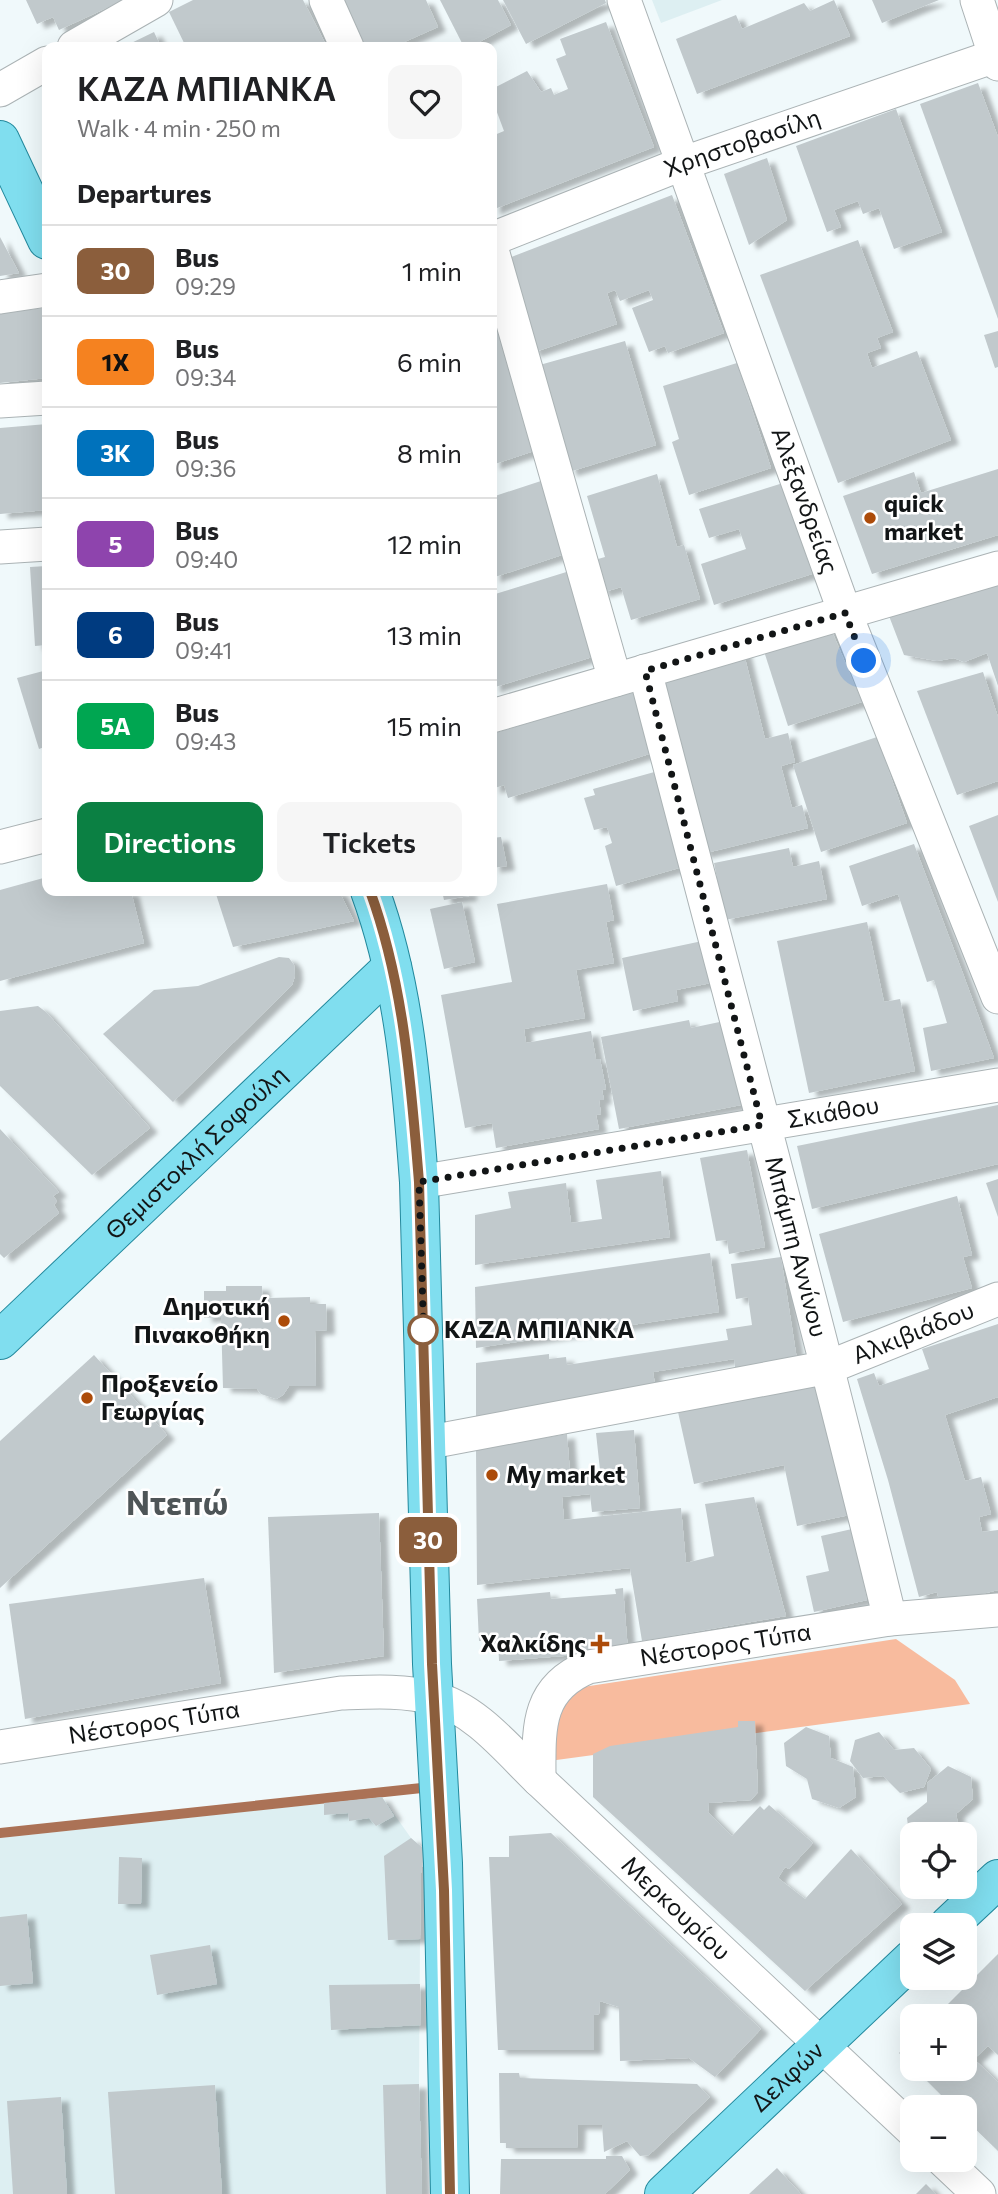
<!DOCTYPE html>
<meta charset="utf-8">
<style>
:root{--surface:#fff;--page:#f6f6f6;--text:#202124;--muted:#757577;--line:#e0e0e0;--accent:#0b8043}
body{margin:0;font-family:Commissioner,sans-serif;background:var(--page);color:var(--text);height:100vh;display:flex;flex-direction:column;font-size:26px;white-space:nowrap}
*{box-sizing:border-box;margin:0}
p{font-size:23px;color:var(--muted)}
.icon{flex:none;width:38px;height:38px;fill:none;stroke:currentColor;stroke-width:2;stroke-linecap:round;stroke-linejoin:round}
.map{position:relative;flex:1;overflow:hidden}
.sheet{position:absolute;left:42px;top:42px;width:455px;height:854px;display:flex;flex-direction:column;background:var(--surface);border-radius:14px;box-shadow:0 7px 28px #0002}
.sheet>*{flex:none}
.badge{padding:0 14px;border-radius:10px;font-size:24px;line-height:46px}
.buttons{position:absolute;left:900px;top:1822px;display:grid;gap:14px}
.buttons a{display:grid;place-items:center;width:77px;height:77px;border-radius:14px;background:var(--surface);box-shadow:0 7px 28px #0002;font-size:35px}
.you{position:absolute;width:35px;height:35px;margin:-18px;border:5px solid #fff;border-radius:50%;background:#1a73e8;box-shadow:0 0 0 10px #1a73e833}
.map>.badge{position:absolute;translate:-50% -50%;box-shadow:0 0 0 4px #fff}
h2{padding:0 35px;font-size:26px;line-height:63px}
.round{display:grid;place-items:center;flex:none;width:74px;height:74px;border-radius:14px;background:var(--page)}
.summary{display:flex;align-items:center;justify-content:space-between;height:119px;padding:0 35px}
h1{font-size:33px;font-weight:600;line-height:52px}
.action{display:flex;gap:14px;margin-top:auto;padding:14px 35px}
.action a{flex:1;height:80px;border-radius:14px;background:var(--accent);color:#fff;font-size:28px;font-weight:600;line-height:80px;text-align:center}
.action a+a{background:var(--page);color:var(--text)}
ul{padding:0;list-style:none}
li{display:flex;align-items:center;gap:21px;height:91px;padding:0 35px;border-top:2px solid var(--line)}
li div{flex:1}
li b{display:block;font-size:26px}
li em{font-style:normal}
li .badge{min-width:77px;font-weight:700;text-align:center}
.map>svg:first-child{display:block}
</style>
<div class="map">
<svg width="998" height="2194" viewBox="0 0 998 2194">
<defs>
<filter id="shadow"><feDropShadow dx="8" dy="4.5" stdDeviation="2" flood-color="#0004"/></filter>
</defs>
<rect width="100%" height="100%" fill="#f0f9fb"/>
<g fill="#ddeff2">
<path d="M652,0H722L661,23Z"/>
<path d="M382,1797L411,1838L425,1850L421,1873L420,1939L419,2084L422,2194H0V1838Z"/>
</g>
<path fill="#f8bb9e" d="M896,1639L955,1680L970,1704L549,1761L552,1721L570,1689Z"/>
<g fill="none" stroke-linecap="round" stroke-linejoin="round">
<path stroke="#ab7256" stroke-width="10" d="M0,1833L431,1787"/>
</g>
<g fill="#c1c9cc" filter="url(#shadow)">
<path d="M26,0H124L59,30L53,17L37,24Z"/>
<path d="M193,0H303L327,47H186L169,12Z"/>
<path d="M336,0H426L438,27L393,47H358Z"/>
<path d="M440,0H498L511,25L470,47H464Z"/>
<path d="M503,0H605L606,3L526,44Z"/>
<path d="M834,0L850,36L697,94L676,39L736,15L742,29L804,3L810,11Z"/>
<path d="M872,0H939L882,23Z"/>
<path d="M606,22L654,147L492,210V136L504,131L492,99V89L527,71L541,92L551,88L554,95L568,89L556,59L566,55L560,39Z"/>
<path d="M154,32L161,47H123Z"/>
<path d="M978,83L998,137V319L920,104Z"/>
<path d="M896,109L942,232L894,249L879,208L863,214L858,201L834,210L841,227L827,232L796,146Z"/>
<path d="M767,158L787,220L749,245L724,174Z"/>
<path d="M672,195L724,333L668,353L665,346L649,352L632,308L653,300L649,290L620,301L615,290L607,293L617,324L532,353L501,261Z"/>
<path d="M0,237L19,273L0,276Z"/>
<path d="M858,240L893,332L877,338L881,348L867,353L872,368L917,351L951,440L838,483L760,275Z"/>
<path d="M492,293L543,448L492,465Z"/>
<path d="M44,308L47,315V378L0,383V313Z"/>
<path d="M998,331V367L995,368L984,335Z"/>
<path d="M625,341L656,445L569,472L536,366Z"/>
<path d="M737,363L771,468L689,495L672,442L679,439L663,386Z"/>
<path d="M47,424V510L0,514V428Z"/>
<path d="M998,469V535L872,574L843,496L914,472L921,493Z"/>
<path d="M657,474L677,547L684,545L700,599L631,620L621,587L601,593L591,561L605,557L587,496Z"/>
<path d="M544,480L568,553L492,578V497Z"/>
<path d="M783,483L812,574L714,605L701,564L746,549L739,529L709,538L699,509Z"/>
<path d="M47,566V645L35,646L30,567Z"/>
<path d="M576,569L602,654L492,688V595Z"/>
<path d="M998,581V686L987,653L964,662L954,658L937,661L904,655L889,616Z"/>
<path d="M830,627L862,702L788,726L762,645Z"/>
<path d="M743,650L765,739L788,733L795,762L781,766L792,808L802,805L808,828L702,854L657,671Z"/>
<path d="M47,670V746L39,749L17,678Z"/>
<path d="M983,672L998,717V781L957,795L917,691Z"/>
<path d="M639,689L659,751L508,798L504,785L492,789V734Z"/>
<path d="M877,737L907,823L821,852L793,765Z"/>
<path d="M658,771L686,866L616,886L605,846L612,843L607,827L594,830L584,798L595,795L593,789Z"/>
<path d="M998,815V902L969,826Z"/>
<path d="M501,837L507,866L492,868V838Z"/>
<path d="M914,844L962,971L994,1058L931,1071L923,1028L947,1023L934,980L927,982L898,894L862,906L849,866Z"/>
<path d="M789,848L793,867L819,861L827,899L725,920L714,863Z"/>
<path d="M47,877V891H131L144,943L0,981V890Z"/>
<path d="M607,884L614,920L606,922L614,963L576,970L585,1018L524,1029L526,1043L591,1031L596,1059H600L606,1089L602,1090L604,1100H599L601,1114L596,1115L599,1129L496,1148L492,1123L465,1128L441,995L512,982L497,904Z"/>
<path d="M215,891H339L354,921L233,947Z"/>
<path d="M442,891H469V896L444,900Z"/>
<path d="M462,902L475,962L444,969L430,909Z"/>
<path d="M867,922L884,1002L900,999L915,1071L809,1093L777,941Z"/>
<path d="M707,940L716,982L676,990L678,1001L633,1011L622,958Z"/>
<path d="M279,957L289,958L294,965L295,976L292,985L173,1102L103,1034L154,990L198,986Z"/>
<path d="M38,1006L46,1012L150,1128L92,1175L0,1086V1011Z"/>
<path d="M689,1020L691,1028L729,1020L746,1104L619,1129L601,1037Z"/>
<path d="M998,1105V1164L812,1209L797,1146Z"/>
<path d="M0,1129L59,1192L53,1196L57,1201L54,1205L59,1213L4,1258L0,1254Z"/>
<path d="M747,1150L765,1247L729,1254L727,1240L716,1241L700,1158Z"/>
<path d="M661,1171L670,1237L475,1265V1215L511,1208L508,1192L566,1183L571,1223L602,1219L596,1180Z"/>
<path d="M998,1179V1217L986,1183Z"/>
<path d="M957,1196L972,1255L963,1257L972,1288L843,1322L819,1234Z"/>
<path d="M710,1253L719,1312L476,1348L475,1287Z"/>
<path d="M781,1257L798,1366L736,1376L734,1359L653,1372L657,1397L476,1418V1363L549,1354V1359L566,1357L567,1365L728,1340L726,1329L752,1325L748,1297L736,1299L731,1264Z"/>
<path d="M226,1286H262L263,1304H269V1298L310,1297V1304H326L327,1330L315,1331L316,1386H289L283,1395L276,1399L261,1394L257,1389L223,1388L221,1317L204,1318V1291H226Z"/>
<path d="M998,1324V1397L945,1415L965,1481L981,1477L991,1514L979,1517L982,1532L998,1530V1590L962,1599L961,1595L939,1600L937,1592L919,1597L888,1480L857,1379L874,1373L879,1386L929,1369L922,1349Z"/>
<path d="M94,1355L167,1435L0,1588V1441Z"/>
<path d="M826,1381L854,1514L797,1526L784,1465L694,1484L678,1412Z"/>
<path d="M634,1430L640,1508L592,1512L590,1494L562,1497L564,1520L681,1508L686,1563L714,1556L705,1504L754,1497L786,1616L642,1641L630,1568L477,1585L476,1449L567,1434L570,1473L600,1470L596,1433Z"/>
<path d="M379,1513L384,1656L274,1673L268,1517Z"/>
<path d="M852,1529L867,1600L814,1612L806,1576L829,1571L821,1536Z"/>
<path d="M204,1578L221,1683L25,1719L9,1604Z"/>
<path d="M623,1588L628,1651L499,1661L498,1639L479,1641L477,1599L550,1592L551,1599L616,1594L615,1589Z"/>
<path d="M738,1721H755L758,1792L751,1800L709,1803L708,1812L732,1836L760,1806L764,1810L769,1805L813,1843L789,1869L785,1867L778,1878L805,1899L851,1849L902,1904L805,1991L593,1797V1754L610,1746L738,1727Z"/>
<path d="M806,1727L829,1736L831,1758L853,1767L856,1797L839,1808L812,1799L807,1779L786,1766L784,1743Z"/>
<path d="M879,1732L894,1750L914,1748L931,1769L924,1787L900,1793L883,1776L863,1778L850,1761L855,1740Z"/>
<path d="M948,1766L971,1777L973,1799L956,1814L960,1832L958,1834H912V1837L909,1834L907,1818L927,1802V1783Z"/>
<path d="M382,1797L394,1816L376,1826L369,1818L349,1821L348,1813L324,1815V1803Z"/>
<path d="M551,1833L761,2029L715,2077L689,2058L620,2061L619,2007L600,2001L599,2014L594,2015V2050H498L489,1857H509V1836Z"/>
<path d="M411,1838L425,1850L421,1873L420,1939L388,1940L384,1856Z"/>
<path d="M119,1857L142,1858L141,1904H118Z"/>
<path d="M27,1914L33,1983L0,1986V1917Z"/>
<path d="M210,1945L217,1984L157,1995L150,1955Z"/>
<path d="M998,1954V2055L988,2046L974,2059L998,2082V2151L964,2118V2107H953L914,2068H964V2016H936Z"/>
<path d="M420,1984L421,2025L331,2030L329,1985Z"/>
<path d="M912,2040V2066L899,2053Z"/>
<path d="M499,2073H519L520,2078L697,2084L710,2097L649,2155L640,2156L627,2141L604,2152L602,2125H578L577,2148H506V2143H500Z"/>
<path d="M419,2084L422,2194H386L383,2085Z"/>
<path d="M215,2085L222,2194H115L108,2092Z"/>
<path d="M61,2097L67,2194H13L7,2101Z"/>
<path d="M606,2156H622L630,2170L605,2194H500L501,2159H606Z"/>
<path d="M777,2168L801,2194H749Z"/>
<path d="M926,2184L936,2194H916Z"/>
</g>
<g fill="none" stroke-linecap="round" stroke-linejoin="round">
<defs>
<g id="minor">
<path d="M326,0L347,47"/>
<path id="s1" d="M624,0L845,613L998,997"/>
<path d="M977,0L998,64"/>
<path d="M74,47L156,0"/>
<path d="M0,90L47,63"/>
<path id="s2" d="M492,239L684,163L998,55"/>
<path d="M492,250L615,680"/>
<path d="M0,297L47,290"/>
<path d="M0,401L47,398"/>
<path d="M0,547L47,544"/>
<path id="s3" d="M645,671C727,987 813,1302 890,1619"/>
<path d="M492,716L998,568"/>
<path d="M0,847L47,835"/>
<path id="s4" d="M419,1182L998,1085"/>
<path id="s5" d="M425,1443L829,1367L998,1299"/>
<path id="s6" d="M0,1747L341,1693C371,1692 404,1690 433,1698C475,1708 509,1751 539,1780L912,2130"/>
<path id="s7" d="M539,1780C539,1730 535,1689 588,1667L890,1619L998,1610"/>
<path d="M943,2160L979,2194"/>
</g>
<g id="major">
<path d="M0,140L47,240"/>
<path d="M370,891C404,983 412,1085 419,1182L432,1664L443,1863L450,2194"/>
<path id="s8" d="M0,1340L392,967"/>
<path d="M949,1925L998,1879"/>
<path id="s9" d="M664,2194L912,1959"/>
</g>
</defs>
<use href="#minor" stroke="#abb3b5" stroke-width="35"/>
<use href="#major" stroke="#23899d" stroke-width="40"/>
<use href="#minor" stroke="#fff" stroke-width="33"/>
<use href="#major" stroke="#80deef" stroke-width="38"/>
</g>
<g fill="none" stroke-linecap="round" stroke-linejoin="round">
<defs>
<path id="line" d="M370,891C404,984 411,1084 419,1182L432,1664L444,1890L450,2194"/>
</defs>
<use href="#line" stroke="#fff" stroke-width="16"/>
<use href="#line" stroke="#8b5e3c" stroke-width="10"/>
<path stroke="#121516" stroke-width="7" stroke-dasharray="0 12.6" d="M423,1330L424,1342L419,1182L762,1125L645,671L845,613L864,661"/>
</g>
<g fill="#ac4b09" stroke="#fff" stroke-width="2.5">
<circle cx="870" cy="518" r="7"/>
<circle cx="284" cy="1321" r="7"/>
<circle cx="87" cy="1398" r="7"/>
<circle cx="492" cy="1475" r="7"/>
<path d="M596.5 1633.5h7v7h7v7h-7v7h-7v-7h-7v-7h7z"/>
</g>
<circle fill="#fff" stroke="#8b5e3c" stroke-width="3.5" cx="423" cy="1330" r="14"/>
<g text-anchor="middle" stroke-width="5" stroke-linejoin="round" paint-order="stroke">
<g font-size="24" fill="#121516" stroke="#fff">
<text dy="8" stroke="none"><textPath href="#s2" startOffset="268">Χρηστοβασίλη</textPath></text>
<text dy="8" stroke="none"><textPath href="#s1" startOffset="532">Αλεξανδρείας</textPath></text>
<text dy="8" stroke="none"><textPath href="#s4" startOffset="420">Σκιάθου</textPath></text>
<text dy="8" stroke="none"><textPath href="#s8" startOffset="271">Θεμιστοκλή Σοφούλη</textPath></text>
<text dy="8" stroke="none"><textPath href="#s3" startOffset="595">Μπάμπη Αννίνου</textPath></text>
<text dy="8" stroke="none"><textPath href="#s5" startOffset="502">Αλκιβιάδου</textPath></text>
<text dy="8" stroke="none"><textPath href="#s7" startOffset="273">Νέστορος Τύπα</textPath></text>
<text dy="8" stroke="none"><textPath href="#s6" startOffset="156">Νέστορος Τύπα</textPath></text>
<text dy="8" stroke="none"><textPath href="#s6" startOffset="761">Μερκουρίου</textPath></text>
<text dy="8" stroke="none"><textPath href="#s9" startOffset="170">Δελφών</textPath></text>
</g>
<g font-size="24" font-weight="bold" fill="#121516" stroke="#fff" text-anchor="start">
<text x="884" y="512">quick<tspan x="884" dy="28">market</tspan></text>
<text x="270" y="1315" text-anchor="end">Δημοτική<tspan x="270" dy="28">Πινακοθήκη</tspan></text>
<text x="101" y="1392">Προξενείο<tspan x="101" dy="28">Γεωργίας</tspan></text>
<text x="506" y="1483">My market</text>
<text x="586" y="1652" text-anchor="end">Χαλκίδης</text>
</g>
<g font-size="24" font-weight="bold" fill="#121516" stroke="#fff" text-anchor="start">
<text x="444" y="1338">ΚΑΖΑ ΜΠΙΑΝΚΑ</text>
</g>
<g font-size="32" font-weight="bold" fill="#4e5557" stroke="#fff">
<text x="177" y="1515">Ντεπώ</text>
</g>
</g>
</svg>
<div class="buttons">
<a><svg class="icon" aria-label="locate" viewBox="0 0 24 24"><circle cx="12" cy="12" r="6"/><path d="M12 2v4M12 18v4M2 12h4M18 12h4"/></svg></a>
<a><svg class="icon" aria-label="layers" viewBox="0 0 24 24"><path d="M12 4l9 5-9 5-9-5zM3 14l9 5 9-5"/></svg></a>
<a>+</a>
<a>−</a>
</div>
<div class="you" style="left:864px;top:661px"></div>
<b class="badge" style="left:428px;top:1540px;background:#8b5e3c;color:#fff">30</b>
<section class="sheet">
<div class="summary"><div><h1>ΚΑΖΑ ΜΠΙΑΝΚΑ</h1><p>Walk · 4 min · 250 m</p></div><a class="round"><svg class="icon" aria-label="heart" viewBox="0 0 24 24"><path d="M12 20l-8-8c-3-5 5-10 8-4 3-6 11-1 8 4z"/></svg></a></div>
<h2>Departures</h2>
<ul>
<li><span class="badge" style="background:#8b5e3c;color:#fff">30</span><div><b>Bus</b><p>09:29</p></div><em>1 min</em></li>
<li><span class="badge" style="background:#f58220;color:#111">1Χ</span><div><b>Bus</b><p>09:34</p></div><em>6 min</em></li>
<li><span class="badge" style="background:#0072bc;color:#fff">3Κ</span><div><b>Bus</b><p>09:36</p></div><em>8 min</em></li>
<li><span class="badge" style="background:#8e44ad;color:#fff">5</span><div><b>Bus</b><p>09:40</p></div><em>12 min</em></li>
<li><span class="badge" style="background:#003b80;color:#fff">6</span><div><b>Bus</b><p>09:41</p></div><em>13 min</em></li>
<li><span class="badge" style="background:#00a651;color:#fff">5Α</span><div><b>Bus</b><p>09:43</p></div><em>15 min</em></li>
</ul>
<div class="action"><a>Directions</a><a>Tickets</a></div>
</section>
</div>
